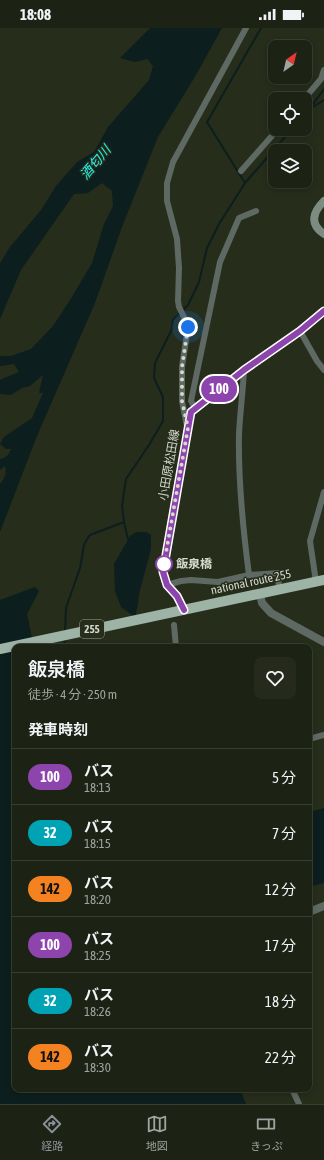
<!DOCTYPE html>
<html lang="ja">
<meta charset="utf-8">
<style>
:root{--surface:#1c2214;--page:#252a1d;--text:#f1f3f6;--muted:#a0a4a0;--line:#3a3f34;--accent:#8c9099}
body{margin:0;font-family:"Asap Condensed","Noto Sans JP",sans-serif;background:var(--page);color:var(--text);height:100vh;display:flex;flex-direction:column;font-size:15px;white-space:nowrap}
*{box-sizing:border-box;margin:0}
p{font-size:13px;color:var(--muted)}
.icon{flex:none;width:22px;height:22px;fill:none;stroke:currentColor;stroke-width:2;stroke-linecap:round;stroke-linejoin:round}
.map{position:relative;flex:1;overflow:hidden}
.panel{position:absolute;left:12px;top:616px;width:300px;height:448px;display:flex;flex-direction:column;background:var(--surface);border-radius:8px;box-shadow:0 2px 6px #0003,0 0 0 1px var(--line)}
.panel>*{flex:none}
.badge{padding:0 8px;border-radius:13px;font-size:14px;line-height:26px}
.needle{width:26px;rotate:34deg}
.fabs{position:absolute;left:268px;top:12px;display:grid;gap:8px}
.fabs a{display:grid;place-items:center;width:44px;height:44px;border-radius:8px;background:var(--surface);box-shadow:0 2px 6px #0003,0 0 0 1px var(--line);font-size:20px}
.you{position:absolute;width:20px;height:20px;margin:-10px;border:3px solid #fff;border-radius:50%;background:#1a73e8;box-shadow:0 0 0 6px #1a73e833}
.map>.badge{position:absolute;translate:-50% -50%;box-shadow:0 0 0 2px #fff}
h2{padding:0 16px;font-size:15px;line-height:36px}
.round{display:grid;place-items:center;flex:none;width:42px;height:42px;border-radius:8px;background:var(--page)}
.overview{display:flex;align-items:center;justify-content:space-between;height:68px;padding:0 16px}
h1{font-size:19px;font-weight:600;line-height:30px}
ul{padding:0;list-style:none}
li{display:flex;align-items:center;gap:12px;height:56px;padding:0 16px;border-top:1px solid var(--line)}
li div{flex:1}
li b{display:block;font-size:15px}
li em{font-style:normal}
li .badge{min-width:44px;font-weight:700;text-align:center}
.status{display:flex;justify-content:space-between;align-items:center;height:28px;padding:0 20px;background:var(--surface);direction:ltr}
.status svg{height:11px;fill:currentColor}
.tab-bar{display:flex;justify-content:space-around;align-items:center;height:56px;border-top:1px solid var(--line);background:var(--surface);font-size:11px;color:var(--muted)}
.tab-bar a{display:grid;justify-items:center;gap:2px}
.tab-bar .current{color:var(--accent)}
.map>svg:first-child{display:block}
</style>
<div class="status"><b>18:08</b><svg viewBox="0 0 49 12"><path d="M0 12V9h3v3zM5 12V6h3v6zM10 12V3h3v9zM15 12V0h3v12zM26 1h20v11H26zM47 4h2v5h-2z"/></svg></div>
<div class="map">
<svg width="324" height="1076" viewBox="0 0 324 1076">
<rect width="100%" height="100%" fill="#262d1b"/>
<g fill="#0c1e1d">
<path d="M150,0H222L196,47L158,109L122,199L95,275L37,408L0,504V456C5,450 7,445 5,438L0,442V431C6,430 9,427 11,421H6L0,416L4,409L32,390L43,365H39L43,347L30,358L22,360L11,367L0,366V352L4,350L19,344L14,336L0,338V328H11L31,321L53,298L70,272L92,235L104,196L113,178L112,163L102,155L88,165L74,166L21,242L0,291V235L10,219L41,182L56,158L77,134L94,124L108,99L149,52L153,38L147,31L135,34L120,30Z"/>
<path d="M136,504H146L151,507V521L139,566L138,576L135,589L121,579L115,563L114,536L130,508Z"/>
<path d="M35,559L39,563L27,586L34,619H15V1061H240L246,1076H0V572Z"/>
<path d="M324,780V855L309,859V784Z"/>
</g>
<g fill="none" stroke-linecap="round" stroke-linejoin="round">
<g stroke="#0c1e1d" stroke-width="2">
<path d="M311,80L324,72"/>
<path d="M305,87L324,61"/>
<path d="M245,155L207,94L261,0"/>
<path d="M124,494L128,511"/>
<path d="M65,604L66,580L80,540L84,517L87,511L90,507L124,494L122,478L126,451L149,417L163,393V369L154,350L155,335L172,301L173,292L188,277L199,254L207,220L219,196L245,155L292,101"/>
<path d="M64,619L65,610"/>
</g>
<g stroke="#5f6963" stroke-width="6">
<path d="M304,71L321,51L324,42"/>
<path d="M241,143L278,101"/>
<path d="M300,303L317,333L324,342"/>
<path d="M244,342C243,363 240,385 239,406C238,453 243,501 249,547L278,545L279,562"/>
<path d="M195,380L191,373L220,234L239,190L256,183"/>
<path d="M187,399L182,373V339L188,299L183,287L179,279L178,273L179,240L177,211L167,173V155L173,134L246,0"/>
<path d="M316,554L310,513L324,464"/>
<path d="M167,557L181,553L191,552L218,554L249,547"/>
<path d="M174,597L176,619"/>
<path d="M309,711L324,707"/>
<path d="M292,1061L299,1076"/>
</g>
<g stroke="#5f6963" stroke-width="8">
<path d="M260,566L262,575L271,585L324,614"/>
<path d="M309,884L324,878"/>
</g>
<g stroke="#7c8c82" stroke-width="8">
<path d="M324,173C313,184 309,196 324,206"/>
<path d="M184,582L177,568L167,557L163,544L191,384L244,342L300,303L324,283"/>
</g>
<path stroke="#9db3a6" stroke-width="10" d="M0,621L324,552"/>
</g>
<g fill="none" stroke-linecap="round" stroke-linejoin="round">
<defs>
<path id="line" d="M184,582L177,568L167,557L163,544L191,384L244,342L300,303L324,283"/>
</defs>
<use href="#line" stroke="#fff" stroke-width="9"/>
<use href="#line" stroke="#8e44ad" stroke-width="6"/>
<path stroke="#d5dace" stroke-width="4" stroke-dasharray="0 7.2" d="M164,536L188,400L182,373V339L188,299"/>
</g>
<circle fill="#fff" stroke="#8e44ad" stroke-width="2" cx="164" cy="536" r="8"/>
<g text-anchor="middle" stroke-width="3" stroke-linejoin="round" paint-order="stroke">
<rect fill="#262d1b" stroke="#a0a698" stroke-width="1" x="80" y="592" width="24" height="18" rx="3"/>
<g font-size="11" font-weight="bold" fill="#d5dace">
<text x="92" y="605">255</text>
</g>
<g font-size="12" fill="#d5dace" stroke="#262d1b">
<text transform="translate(169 437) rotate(-80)" y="4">小田原松田線</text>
<text transform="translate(251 554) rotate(-12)" y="4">national route 255</text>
</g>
<g font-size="12" font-weight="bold" fill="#d5dace" stroke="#262d1b" text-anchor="start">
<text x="176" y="540">飯泉橋</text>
</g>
<g font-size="13" font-style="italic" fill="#23f9f6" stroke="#262d1b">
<text transform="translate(95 134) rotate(-50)" y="5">酒匂川</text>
</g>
</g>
</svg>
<div class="fabs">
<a><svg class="needle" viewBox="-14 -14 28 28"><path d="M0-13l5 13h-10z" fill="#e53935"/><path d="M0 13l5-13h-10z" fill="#a0a4a0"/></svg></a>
<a><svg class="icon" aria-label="locate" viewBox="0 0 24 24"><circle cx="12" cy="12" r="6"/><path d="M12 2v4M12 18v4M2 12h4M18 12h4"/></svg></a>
<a><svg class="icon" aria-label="layers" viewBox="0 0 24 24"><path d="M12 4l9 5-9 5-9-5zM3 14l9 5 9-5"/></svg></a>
</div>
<div class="you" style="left:188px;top:299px"></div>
<b class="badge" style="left:219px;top:361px;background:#8e44ad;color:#fff">100</b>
<section class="panel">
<div class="overview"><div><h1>飯泉橋</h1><p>徒歩 · 4 分 · 250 m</p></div><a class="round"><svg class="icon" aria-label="heart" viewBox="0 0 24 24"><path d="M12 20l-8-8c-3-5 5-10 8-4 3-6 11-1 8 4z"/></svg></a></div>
<h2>発車時刻</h2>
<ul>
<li><span class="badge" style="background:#8e44ad;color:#fff">100</span><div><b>バス</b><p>18:13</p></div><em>5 分</em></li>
<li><span class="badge" style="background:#00a3b4;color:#fff">32</span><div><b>バス</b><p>18:15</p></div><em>7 分</em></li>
<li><span class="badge" style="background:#f58220;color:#111">142</span><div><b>バス</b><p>18:20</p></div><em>12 分</em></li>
<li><span class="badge" style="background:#8e44ad;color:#fff">100</span><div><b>バス</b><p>18:25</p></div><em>17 分</em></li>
<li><span class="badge" style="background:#00a3b4;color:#fff">32</span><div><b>バス</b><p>18:26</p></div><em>18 分</em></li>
<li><span class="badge" style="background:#f58220;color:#111">142</span><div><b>バス</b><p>18:30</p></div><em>22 分</em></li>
</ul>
</section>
</div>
<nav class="tab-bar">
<a class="current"><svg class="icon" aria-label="directions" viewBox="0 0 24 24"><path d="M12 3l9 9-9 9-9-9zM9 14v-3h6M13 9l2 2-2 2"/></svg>経路</a>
<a><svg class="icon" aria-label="map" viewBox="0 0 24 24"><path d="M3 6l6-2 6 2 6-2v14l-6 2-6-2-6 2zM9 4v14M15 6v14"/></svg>地図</a>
<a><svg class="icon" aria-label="tickets" viewBox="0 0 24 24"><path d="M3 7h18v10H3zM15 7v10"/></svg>きっぷ</a>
</nav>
